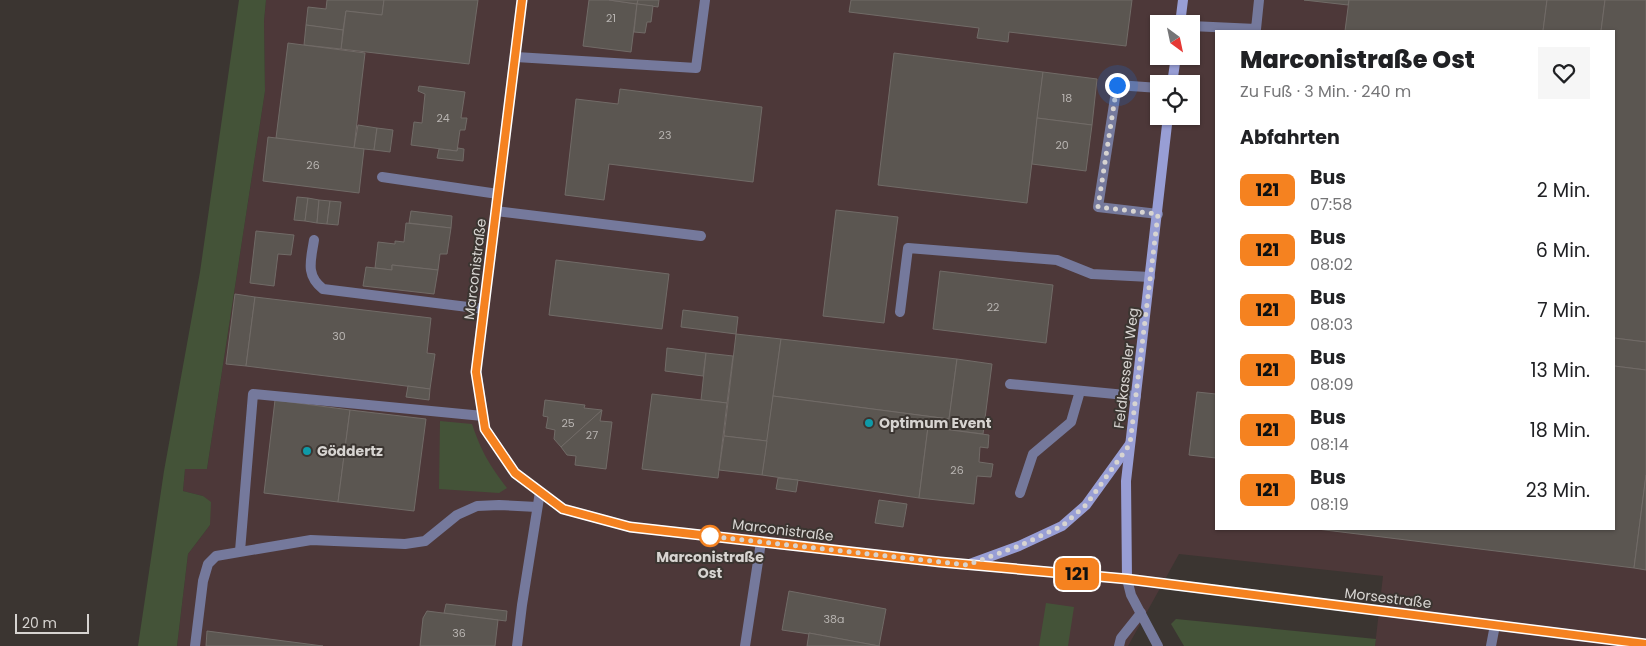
<!DOCTYPE html>
<html lang="de">
<meta charset="utf-8">
<style>
:root{--surface:#fff;--page:#f6f6f6;--text:#202124;--muted:#757577}
body{margin:0;font-family:Poppins,sans-serif;background:var(--page);color:var(--text);height:100vh;display:flex;flex-direction:column;font-size:19px;white-space:nowrap}
*{box-sizing:border-box;margin:0}
p{font-size:16px;color:var(--muted)}
.icon{flex:none;width:28px;height:28px;fill:none;stroke:currentColor;stroke-width:2;stroke-linecap:round;stroke-linejoin:round}
.map{position:relative;flex:1;overflow:hidden}
.side{position:absolute;left:1215px;top:30px;width:400px;height:500px;display:flex;flex-direction:column;background:var(--surface);border-radius:0px;box-shadow:0 1px 4px #0004}
.side>*{flex:none}
.badge{padding:0 10px;border-radius:8px;font-size:18px;line-height:32px}
.needle{width:32px;rotate:147deg}
.tools{position:absolute;left:1150px;top:15px;display:grid;gap:10px}
.tools a{display:grid;place-items:center;width:50px;height:50px;border-radius:0px;background:var(--surface);box-shadow:0 1px 4px #0004;font-size:25px}
.scale{position:absolute;left:15px;bottom:12px;width:74px;box-sizing:border-box;padding-left:5px;border:2px solid #d7d4d1;border-top:0;font-size:14px;line-height:18px;white-space:nowrap;color:#d7d4d1;-webkit-text-stroke:4px #3b3531;paint-order:stroke}
.you{position:absolute;width:25px;height:25px;margin:-12px;border:4px solid #fff;border-radius:50%;background:#1a73e8;box-shadow:0 0 0 8px #1a73e833}
.map>.badge{position:absolute;translate:-50% -50%;box-shadow:0 0 0 2px #fff}
h2{padding:0 25px;font-size:19px;line-height:45px}
.round{display:grid;place-items:center;flex:none;width:52px;height:52px;border-radius:0px;background:var(--page)}
.summary{display:flex;align-items:center;justify-content:space-between;height:85px;padding:0 25px}
h1{font-size:24px;font-weight:800;line-height:38px}
ul{padding:0;list-style:none}
li{display:flex;align-items:center;gap:15px;height:60px;padding:0 25px}
li div{flex:1}
li b{display:block;font-size:19px}
li em{font-style:normal}
li .badge{min-width:55px;font-weight:700;text-align:center}
.map>svg:first-child{display:block}
</style>
<div class="map">
<svg width="1646" height="646" viewBox="0 0 1646 646">
<rect width="100%" height="100%" fill="#3b3531"/>
<path fill="#4d3839" fill-rule="evenodd" d="M266,0H1646V646H1375L1383,576L1179,554L1128,646H177L188,554L210,525L203,496L183,491L185,469H207L265,91L264,21ZM1159,24H1191V56H1159ZM1216,31H1614V529H1216ZM1159,84H1191V116H1159Z"/>
<g fill="#445338">
<path d="M239,0H266L264,21L265,91L207,469H185L183,491L203,496L211,502L210,525L188,554L177,646H138L164,471L200,272Z"/>
<path d="M440,421L472,424C481,451 490,466 507,488L499,493L439,489Z"/>
<path d="M1046,603L1074,607L1068,646H1039Z"/>
<path d="M1176,619L1376,639L1375,646H1184L1171,624Z"/>
</g>
<g fill="#5b5651" stroke="#716b67">
<path d="M327,0H384L382,15L346,11L343,30L306,25L308,7L326,9Z"/>
<path d="M384,0H478L469,64L341,49L346,11L382,15Z"/>
<path d="M589,0H609L637,4L631,52L583,46Z"/>
<path d="M609,0H638L637,4Z"/>
<path d="M638,0H659L658,7L637,4Z"/>
<path d="M851,0H1132L1126,46L1009,32L1008,42L977,38L979,28L849,12Z"/>
<path d="M1304,0H1349L1348,5Z"/>
<path d="M1349,0H1547L1543,31H1345Z"/>
<path d="M1547,0H1605L1601,31H1543Z"/>
<path d="M1605,0H1646V342L1614,338V31H1601Z"/>
<path d="M637,4L653,6L651,22H647L645,33L634,32Z"/>
<path d="M306,25L343,30L341,49L304,45Z"/>
<path d="M288,43L365,53L354,148L276,138Z"/>
<path d="M894,53L1043,72L1027,203L878,185Z"/>
<path d="M1043,72L1097,79L1092,125L1037,118Z"/>
<path d="M419,86L465,92L461,118H467L465,130H460L457,151L411,145L414,122L422,123L425,94L418,91Z"/>
<path d="M620,89L762,107L753,182L609,164L604,200L565,195L576,99L618,104Z"/>
<path d="M1037,118L1092,125L1086,171L1032,164Z"/>
<path d="M358,125L377,128L374,150L354,148Z"/>
<path d="M377,128L393,130L390,152L374,150Z"/>
<path d="M268,137L364,149L359,193L263,181Z"/>
<path d="M458,148L464,149L463,161L437,158L439,149L457,151Z"/>
<path d="M297,197L308,198L305,221L294,220Z"/>
<path d="M308,198L319,200L317,223L305,221Z"/>
<path d="M319,200L330,201L327,224L317,223Z"/>
<path d="M330,201L341,202L338,225L327,224Z"/>
<path d="M836,210L898,217L884,323L823,316Z"/>
<path d="M411,211L452,216L451,228L409,223Z"/>
<path d="M406,223L451,228L447,254H440L438,270L392,265V270L375,268L378,242L395,244V241L404,242Z"/>
<path d="M256,231L294,235L291,255L278,254L274,286L250,283Z"/>
<path d="M556,260L669,274L662,329L549,315Z"/>
<path d="M392,265L438,270L434,294L363,286L366,267L392,270Z"/>
<path d="M940,271L1053,285L1046,343L933,329Z"/>
<path d="M235,294L255,297L246,366L226,364Z"/>
<path d="M255,297L431,318L427,353L435,354L430,389L246,366Z"/>
<path d="M683,310L738,317L736,334L681,327Z"/>
<path d="M736,334L781,339L767,441L724,436Z"/>
<path d="M1614,338L1646,342V370L1614,366Z"/>
<path d="M781,339L957,359L949,419L773,396Z"/>
<path d="M667,348L706,353L703,376L665,371Z"/>
<path d="M706,353L733,356L727,403L701,400Z"/>
<path d="M957,359L992,364L983,434L928,427L919,498L762,475L773,396L949,419Z"/>
<path d="M1614,366L1646,370V475L1634,568L1317,529H1614Z"/>
<path d="M408,386L430,389L429,400L406,397Z"/>
<path d="M1197,392L1216,394V458L1189,455Z"/>
<path d="M652,394L727,403L718,478L642,469Z"/>
<path d="M275,400L350,410L338,502L264,493Z"/>
<path d="M545,400L585,405L584,408L602,410L561,447L554,439L555,430L546,428L548,417L543,416Z"/>
<path d="M350,410L426,419L414,511L338,502Z"/>
<path d="M602,410L600,421L612,422L606,469L575,465L576,456L567,455L561,447Z"/>
<path d="M928,427L989,435L988,448L980,447L979,462L993,464L991,477L977,476L974,504L919,498Z"/>
<path d="M724,436L767,441L762,475L719,470Z"/>
<path d="M1646,475V570L1634,568Z"/>
<path d="M778,478L798,480L796,492L776,489Z"/>
<path d="M879,500L907,504L903,527L875,523Z"/>
<path d="M789,591L886,609L879,646L809,633V634L782,630Z"/>
<path d="M446,604L507,611L506,621L444,613Z"/>
<path d="M427,611L498,620L495,646H420L423,618Z"/>
<path d="M207,631L323,646H206Z"/>
<path d="M809,633L879,646H880H807Z"/>
</g>
<g fill="none" stroke-linecap="round" stroke-linejoin="round">
<g stroke="#75799c" stroke-width="10">
<path d="M1191,26L1256,29L1259,0"/>
<path d="M516,57L696,68L705,0"/>
<path d="M382,177L498,194"/>
<path d="M496,211L701,236"/>
<path d="M1158,214L1098,207L1117,85L1159,88"/>
<path d="M314,240C311,260 305,275 323,289L484,309"/>
<path d="M900,312L908,248L1057,260L1092,274L1150,277"/>
<path d="M1010,384L1136,396"/>
<path d="M1020,493L1033,454L1071,422L1080,391"/>
<path d="M240,551L253,394L483,416"/>
<path d="M195,646L203,581L208,564L216,556L311,540L405,544L425,541L457,515L477,506L499,505L537,507"/>
<path d="M517,646L522,605L540,492"/>
<path d="M745,646L761,542"/>
<path d="M1119,646L1121,638L1141,613"/>
<path d="M1491,646L1495,625"/>
</g>
<g stroke="#75799c" stroke-width="10">
<path d="M522,0L476,371L485,429L515,473L563,509L630,527L940,562L1127,579L1646,644"/>
<path d="M1127,579L1131,595L1158,646"/>
</g>
<g stroke="#989ed5" stroke-width="10">
<path d="M1180,24L1183,0"/>
<path d="M1172,84L1176,56"/>
<path d="M967,565L1019,546L1062,526L1086,505L1130,444"/>
<path d="M1127,579L1126,481L1168,116"/>
</g>
</g>
<g fill="none" stroke-linecap="round" stroke-linejoin="round">
<defs>
<path id="line" d="M522,0L476,372L485,429L515,473L563,509L630,527L940,562L1127,579L1646,644"/>
</defs>
<use href="#line" stroke="#fff" stroke-width="11"/>
<use href="#line" stroke="#f58220" stroke-width="8"/>
<path stroke="#d7d4d1" stroke-width="5" stroke-dasharray="0 9" d="M710,536H708L967,565L1019,546L1062,526L1086,505L1130,444L1158,214L1098,207L1117,85"/>
</g>
<g fill="#0f9aa8" stroke="#3b3531" stroke-width="2">
<circle cx="869" cy="423" r="5"/>
<circle cx="307" cy="451" r="5"/>
</g>
<circle fill="#fff" stroke="#f58220" stroke-width="2.5" cx="710" cy="536" r="10"/>
<g text-anchor="middle" stroke-width="4" stroke-linejoin="round" paint-order="stroke">
<g font-size="11" fill="#b8b4b1">
<text x="611" y="22">21</text>
<text x="1067" y="102">18</text>
<text x="443" y="122">24</text>
<text x="665" y="139">23</text>
<text x="1062" y="149">20</text>
<text x="313" y="169">26</text>
<text x="993" y="311">22</text>
<text x="339" y="340">30</text>
<text x="568" y="427">25</text>
<text x="592" y="439">27</text>
<text x="957" y="474">26</text>
<text x="834" y="623">38a</text>
<text x="459" y="637">36</text>
</g>
<g font-size="14" fill="#d7d4d1" stroke="#3b3531">
<text transform="translate(475 269) rotate(-83)" y="5">Marconistraße</text>
<text transform="translate(1126 368) rotate(-83)" y="5">Feldkasseler Weg</text>
<text transform="translate(783 530) rotate(7)" y="5">Marconistraße</text>
<text transform="translate(1388 598) rotate(7)" y="5">Morsestraße</text>
</g>
<g font-size="14" font-weight="bold" fill="#d7d4d1" stroke="#3b3531" text-anchor="start">
<text x="879" y="428">Optimum Event</text>
<text x="317" y="456">Göddertz</text>
</g>
<g font-size="14" font-weight="bold" fill="#d7d4d1" stroke="#3b3531">
<text x="710" y="562">Marconistraße<tspan x="710" dy="16">Ost</tspan></text>
</g>
</g>
</svg>
<div class="tools">
<a><svg class="needle" viewBox="-14 -14 28 28"><path d="M0-13l5 13h-10z" fill="#e53935"/><path d="M0 13l5-13h-10z" fill="#757577"/></svg></a>
<a><svg class="icon" aria-label="locate" viewBox="0 0 24 24"><circle cx="12" cy="12" r="6"/><path d="M12 2v4M12 18v4M2 12h4M18 12h4"/></svg></a>
</div>
<div class="scale">20 m</div>
<div class="you" style="left:1117px;top:85px"></div>
<b class="badge" style="left:1077px;top:574px;background:#f58220;color:#111">121</b>
<section class="side">
<div class="summary"><div><h1>Marconistraße Ost</h1><p>Zu Fuß · 3 Min. · 240 m</p></div><a class="round"><svg class="icon" aria-label="heart" viewBox="0 0 24 24"><path d="M12 20l-8-8c-3-5 5-10 8-4 3-6 11-1 8 4z"/></svg></a></div>
<h2>Abfahrten</h2>
<ul>
<li><span class="badge" style="background:#f58220;color:#111">121</span><div><b>Bus</b><p>07:58</p></div><em>2 Min.</em></li>
<li><span class="badge" style="background:#f58220;color:#111">121</span><div><b>Bus</b><p>08:02</p></div><em>6 Min.</em></li>
<li><span class="badge" style="background:#f58220;color:#111">121</span><div><b>Bus</b><p>08:03</p></div><em>7 Min.</em></li>
<li><span class="badge" style="background:#f58220;color:#111">121</span><div><b>Bus</b><p>08:09</p></div><em>13 Min.</em></li>
<li><span class="badge" style="background:#f58220;color:#111">121</span><div><b>Bus</b><p>08:14</p></div><em>18 Min.</em></li>
<li><span class="badge" style="background:#f58220;color:#111">121</span><div><b>Bus</b><p>08:19</p></div><em>23 Min.</em></li>
</ul>
</section>
</div>
